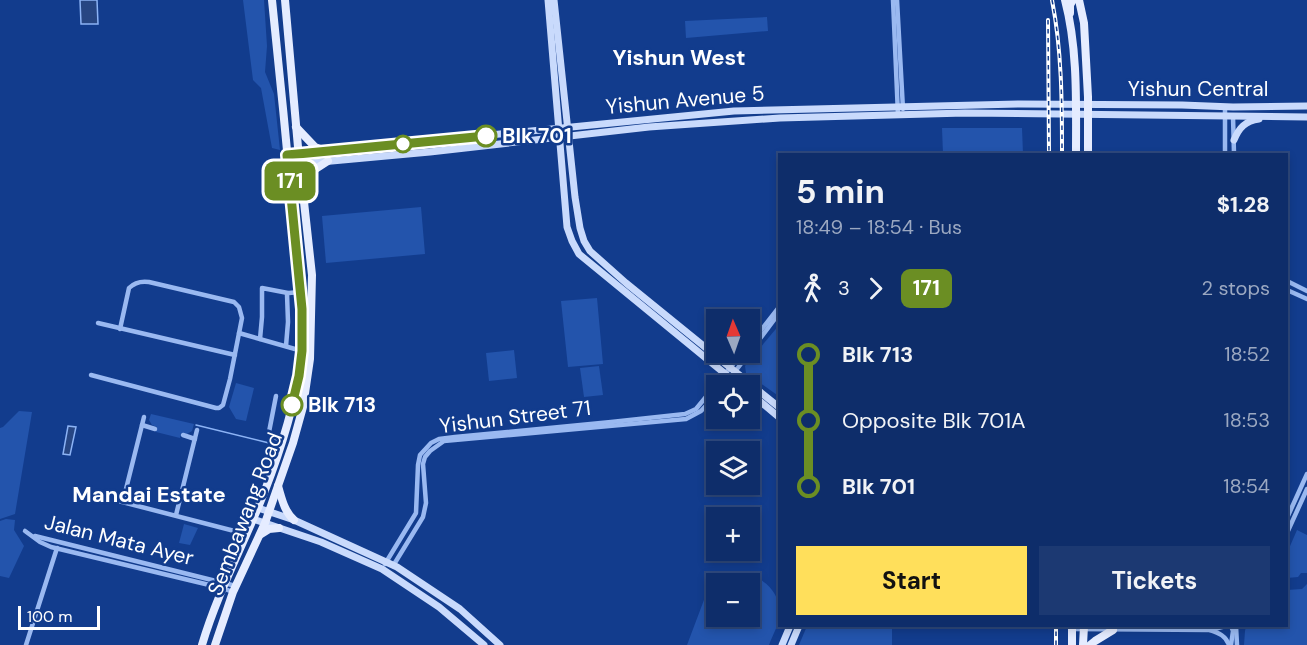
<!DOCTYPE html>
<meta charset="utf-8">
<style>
:root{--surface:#0e2d6a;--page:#1c3972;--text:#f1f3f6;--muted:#9ba8c1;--line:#2e497e;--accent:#ffdf5b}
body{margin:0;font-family:"DM Sans",sans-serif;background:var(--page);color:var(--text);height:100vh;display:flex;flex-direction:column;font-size:22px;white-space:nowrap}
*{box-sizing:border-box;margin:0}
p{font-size:20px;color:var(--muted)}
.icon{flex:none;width:33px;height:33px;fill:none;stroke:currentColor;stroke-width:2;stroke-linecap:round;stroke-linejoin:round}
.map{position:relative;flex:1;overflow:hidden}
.details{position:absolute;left:778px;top:153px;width:510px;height:474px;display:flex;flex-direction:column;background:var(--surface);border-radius:0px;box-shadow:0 3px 9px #0003,0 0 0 2px var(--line)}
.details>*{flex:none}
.badge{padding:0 12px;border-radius:9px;font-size:21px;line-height:39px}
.needle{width:39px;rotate:358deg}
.buttons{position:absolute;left:706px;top:309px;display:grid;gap:12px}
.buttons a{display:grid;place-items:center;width:54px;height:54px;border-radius:0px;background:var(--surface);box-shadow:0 3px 9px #0003,0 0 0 2px var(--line);font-size:30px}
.scale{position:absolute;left:18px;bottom:15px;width:82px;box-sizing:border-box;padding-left:6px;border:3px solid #fff;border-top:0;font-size:16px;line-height:21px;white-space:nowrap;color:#fff;-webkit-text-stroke:4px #123c8d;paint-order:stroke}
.map>.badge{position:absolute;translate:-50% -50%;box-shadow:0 0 0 3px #fff}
.legs{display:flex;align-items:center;gap:9px;height:66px;padding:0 18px;font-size:20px}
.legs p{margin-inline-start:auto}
.head{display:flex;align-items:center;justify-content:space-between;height:102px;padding:0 18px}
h1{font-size:33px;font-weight:700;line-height:45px}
.primary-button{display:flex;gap:12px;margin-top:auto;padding:12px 18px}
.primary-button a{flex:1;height:69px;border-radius:0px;background:var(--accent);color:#111;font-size:24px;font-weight:700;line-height:69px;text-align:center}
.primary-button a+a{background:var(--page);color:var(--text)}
ul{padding:0 18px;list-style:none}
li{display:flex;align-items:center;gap:21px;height:66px;font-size:22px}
li i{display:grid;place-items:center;width:9px;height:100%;margin:0 8px;background:currentColor}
li i::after{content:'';width:15px;height:15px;margin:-8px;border:4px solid;border-radius:50%;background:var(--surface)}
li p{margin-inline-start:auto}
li:first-child i{background:linear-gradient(#0000 50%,currentColor 0)}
li:last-child i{background:linear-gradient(currentColor 50%,#0000 0)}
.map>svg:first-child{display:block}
</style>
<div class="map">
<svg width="1307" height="645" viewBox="0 0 1307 645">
<rect width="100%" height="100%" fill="#123c8d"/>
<g fill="#2354ac" fill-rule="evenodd">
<path d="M243,0H264L267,46L265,72L274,94L280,150L272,148L261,88L253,80Z"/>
<path d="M767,17L768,31L686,38L685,21Z"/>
<path d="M942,128H1022L1023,154H943Z"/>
<path d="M421,207L425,254L326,263L322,216Z"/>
<path d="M597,298L603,364L568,367L561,301Z"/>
<path d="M780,324V397L746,373L745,366Z"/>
<path d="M514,350L517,378L489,381L486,353Z"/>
<path d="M599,366L603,395L584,397L580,368Z"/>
<path d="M236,383L254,388L246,421L236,419L229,407Z"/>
<path d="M19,411L32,412L15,514L0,519V428L3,427Z"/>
<path d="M151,414L194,424L192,431L187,434L181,433L180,438L156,432L157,427L152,425L149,420Z"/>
<path d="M6,519L15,520L14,530L24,546L9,578L0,576V521Z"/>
<path d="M184,524L198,528L190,545L179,543Z"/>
<path d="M1297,530L1307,535V573H1301L1298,577L1287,578V553Z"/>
<path d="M741,574C762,575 780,591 780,614C780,623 772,636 769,645H687L713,576L721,578L722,580ZM717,584H750V616H717Z"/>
<path d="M1307,584V645H1244L1245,631L1246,626H1287V590L1302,589Z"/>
<path d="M807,626H892V645H799Z"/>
</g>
<g fill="#274683" stroke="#8cb3f5" stroke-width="1.5">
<path d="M80,0H97L98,24H81Z"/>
<path d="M68,426L76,427L70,455L63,454Z"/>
</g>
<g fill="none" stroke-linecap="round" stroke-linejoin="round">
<path stroke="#8cb3f5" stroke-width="1.5" d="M196,425L269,443"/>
<g stroke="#9ab9f1" stroke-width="4.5">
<path d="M893,0L898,115"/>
<path d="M897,0L903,109"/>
<path d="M1233,116L1234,154"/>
<path d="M1225,154V107"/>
<path d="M1287,281L1307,291"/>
<path d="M1287,290L1307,299"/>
<path d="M98,323L235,355"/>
<path d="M239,333L302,351"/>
<path d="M260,339L262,317V288L288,293"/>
<path d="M750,344L780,306"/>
<path d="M286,346L288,322L287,294L289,293L300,292"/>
<path d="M750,352L780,312"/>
<path d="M91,375L216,408H219L223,405L230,379L242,318L239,307L234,302L149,282C142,281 134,283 129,288L120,329"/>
<path d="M724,386L750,352"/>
<path d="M276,396L269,432L272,436L282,441"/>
<path d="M142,425L155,429"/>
<path d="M183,435L195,439"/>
<path d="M99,496L246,534"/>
<path d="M123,501L144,417"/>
<path d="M176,515L197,430"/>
<path d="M1287,518L1307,474"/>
<path d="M25,531L40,542L51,547L222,588L233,592"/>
<path d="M1287,533L1307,489"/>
<path d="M35,536L236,586"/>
<path d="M385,564L416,513L418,465L420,455L431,443L439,439L455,437L611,422L685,414L696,409L743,352"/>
<path d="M393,566L423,517L426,503L423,464L425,457L430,451L444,441L686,419L701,411L717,394"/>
<path d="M1231,626L1233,631L1231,645"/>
<path d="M1236,626L1237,645"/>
<path d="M1072,629L1210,630L1226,626"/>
<path d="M1210,630C1219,633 1226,636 1229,645"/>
<path d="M26,645L57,548"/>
</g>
<g stroke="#c9dafc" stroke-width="7">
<path d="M548,0L567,227L572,241L579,254L740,386"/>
<path d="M554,0L575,197L580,228L584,241L590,251L626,283L780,408"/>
<path d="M1234,140C1239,128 1245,121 1259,119"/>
<path d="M287,155L734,111L1019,104L1182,105L1233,107L1307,106"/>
<path d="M288,165L430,152L649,127L780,118L965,113L1307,117"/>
<path d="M750,393L780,418"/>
<path d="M258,508L294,520L397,567L460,609L500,645"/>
<path d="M253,519L321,542L382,569L439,607L484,645"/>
<path d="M782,645L790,626"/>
<path d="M791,645L799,626"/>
</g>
<g stroke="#e5ecff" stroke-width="8">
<path d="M1065,0C1078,49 1076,104 1076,154"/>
<path d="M1079,0L1084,23L1088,97V154"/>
<path d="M1070,13V5L1073,0"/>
<path d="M296,127L315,147L328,152"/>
<path d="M304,187L311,172L328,161"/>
<path d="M278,486C282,499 284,511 294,520"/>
<path d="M261,534L269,529L279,528"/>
<path d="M202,645C216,598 238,555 257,510C275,467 290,422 299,376C307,329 299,282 295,235C288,157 280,78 272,0"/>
<path d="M215,645L233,592L265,523L293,443L303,407L310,359L312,275L298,147L285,0"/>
<path d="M1072,645V626"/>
<path d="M1083,645L1084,626"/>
<path d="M1090,645L1095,641L1113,630"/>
</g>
<defs>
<g id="rail">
<path d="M1052,0C1062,51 1062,103 1062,154"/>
<path d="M1048,20L1049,154"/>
<path d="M1056,645V626"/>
</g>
</defs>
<use href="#rail" stroke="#fff" stroke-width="4"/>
<use href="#rail" stroke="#123c8d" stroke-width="1.5" stroke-dasharray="4.5" stroke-linecap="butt"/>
</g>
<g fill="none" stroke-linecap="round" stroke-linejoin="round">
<defs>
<path id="line-1" d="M292,405L299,376L302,351V309L287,155L486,136"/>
</defs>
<use href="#line-1" stroke="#fff" stroke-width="14"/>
<use href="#line-1" stroke="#6b8e23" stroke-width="9"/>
</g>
<g fill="#fff" stroke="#6b8e23" stroke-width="3">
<circle cx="486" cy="136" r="10"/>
<circle cx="403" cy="144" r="8"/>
<circle cx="292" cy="405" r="10"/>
</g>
<g text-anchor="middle" stroke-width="5" stroke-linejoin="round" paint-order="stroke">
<g font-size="21" fill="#fff" stroke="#123c8d">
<text x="1198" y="96">Yishun Central</text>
<text transform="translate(685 100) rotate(-5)" y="7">Yishun Avenue 5</text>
<text transform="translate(515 417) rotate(-7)" y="7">Yishun Street 71</text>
<text transform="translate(245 514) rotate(-69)" y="7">Sembawang Road</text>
<text transform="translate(119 540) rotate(14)" y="7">Jalan Mata Ayer</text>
</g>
<g font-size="21" font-weight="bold" fill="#fff" stroke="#123c8d" text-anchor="start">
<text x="502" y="143">Blk 701</text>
<text x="308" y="412">Blk 713</text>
</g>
<g font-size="22" font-weight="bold" fill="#fff" stroke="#123c8d">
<text x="679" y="65">Yishun West</text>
<text x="149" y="502">Mandai Estate</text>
</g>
</g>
</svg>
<div class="buttons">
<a><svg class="needle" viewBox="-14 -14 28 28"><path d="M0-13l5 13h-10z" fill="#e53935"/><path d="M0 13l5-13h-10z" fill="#9ba8c1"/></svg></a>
<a><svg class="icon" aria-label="locate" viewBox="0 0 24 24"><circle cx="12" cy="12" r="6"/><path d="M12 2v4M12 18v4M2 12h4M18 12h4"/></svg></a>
<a><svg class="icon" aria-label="layers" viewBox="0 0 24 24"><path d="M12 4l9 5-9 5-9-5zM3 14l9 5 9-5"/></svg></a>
<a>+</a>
<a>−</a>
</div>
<div class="scale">100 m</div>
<b class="badge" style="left:290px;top:181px;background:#6b8e23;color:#fff">171</b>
<section class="details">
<div class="head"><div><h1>5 min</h1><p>18:49 – 18:54 · Bus</p></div><b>$1.28</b></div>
<div class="legs"><svg class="icon" aria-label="walk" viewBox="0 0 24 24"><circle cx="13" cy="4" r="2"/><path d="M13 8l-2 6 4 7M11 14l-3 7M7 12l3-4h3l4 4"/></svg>3<svg class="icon" aria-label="forward" viewBox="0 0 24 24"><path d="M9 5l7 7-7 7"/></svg><b class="badge" style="background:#6b8e23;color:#fff">171</b><p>2 stops</p></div>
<ul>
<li><i style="color:#6b8e23"></i><b>Blk 713</b><p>18:52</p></li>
<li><i style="color:#6b8e23"></i><span>Opposite Blk 701A</span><p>18:53</p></li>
<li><i style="color:#6b8e23"></i><b>Blk 701</b><p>18:54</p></li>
</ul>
<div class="primary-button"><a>Start</a><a>Tickets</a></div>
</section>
</div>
